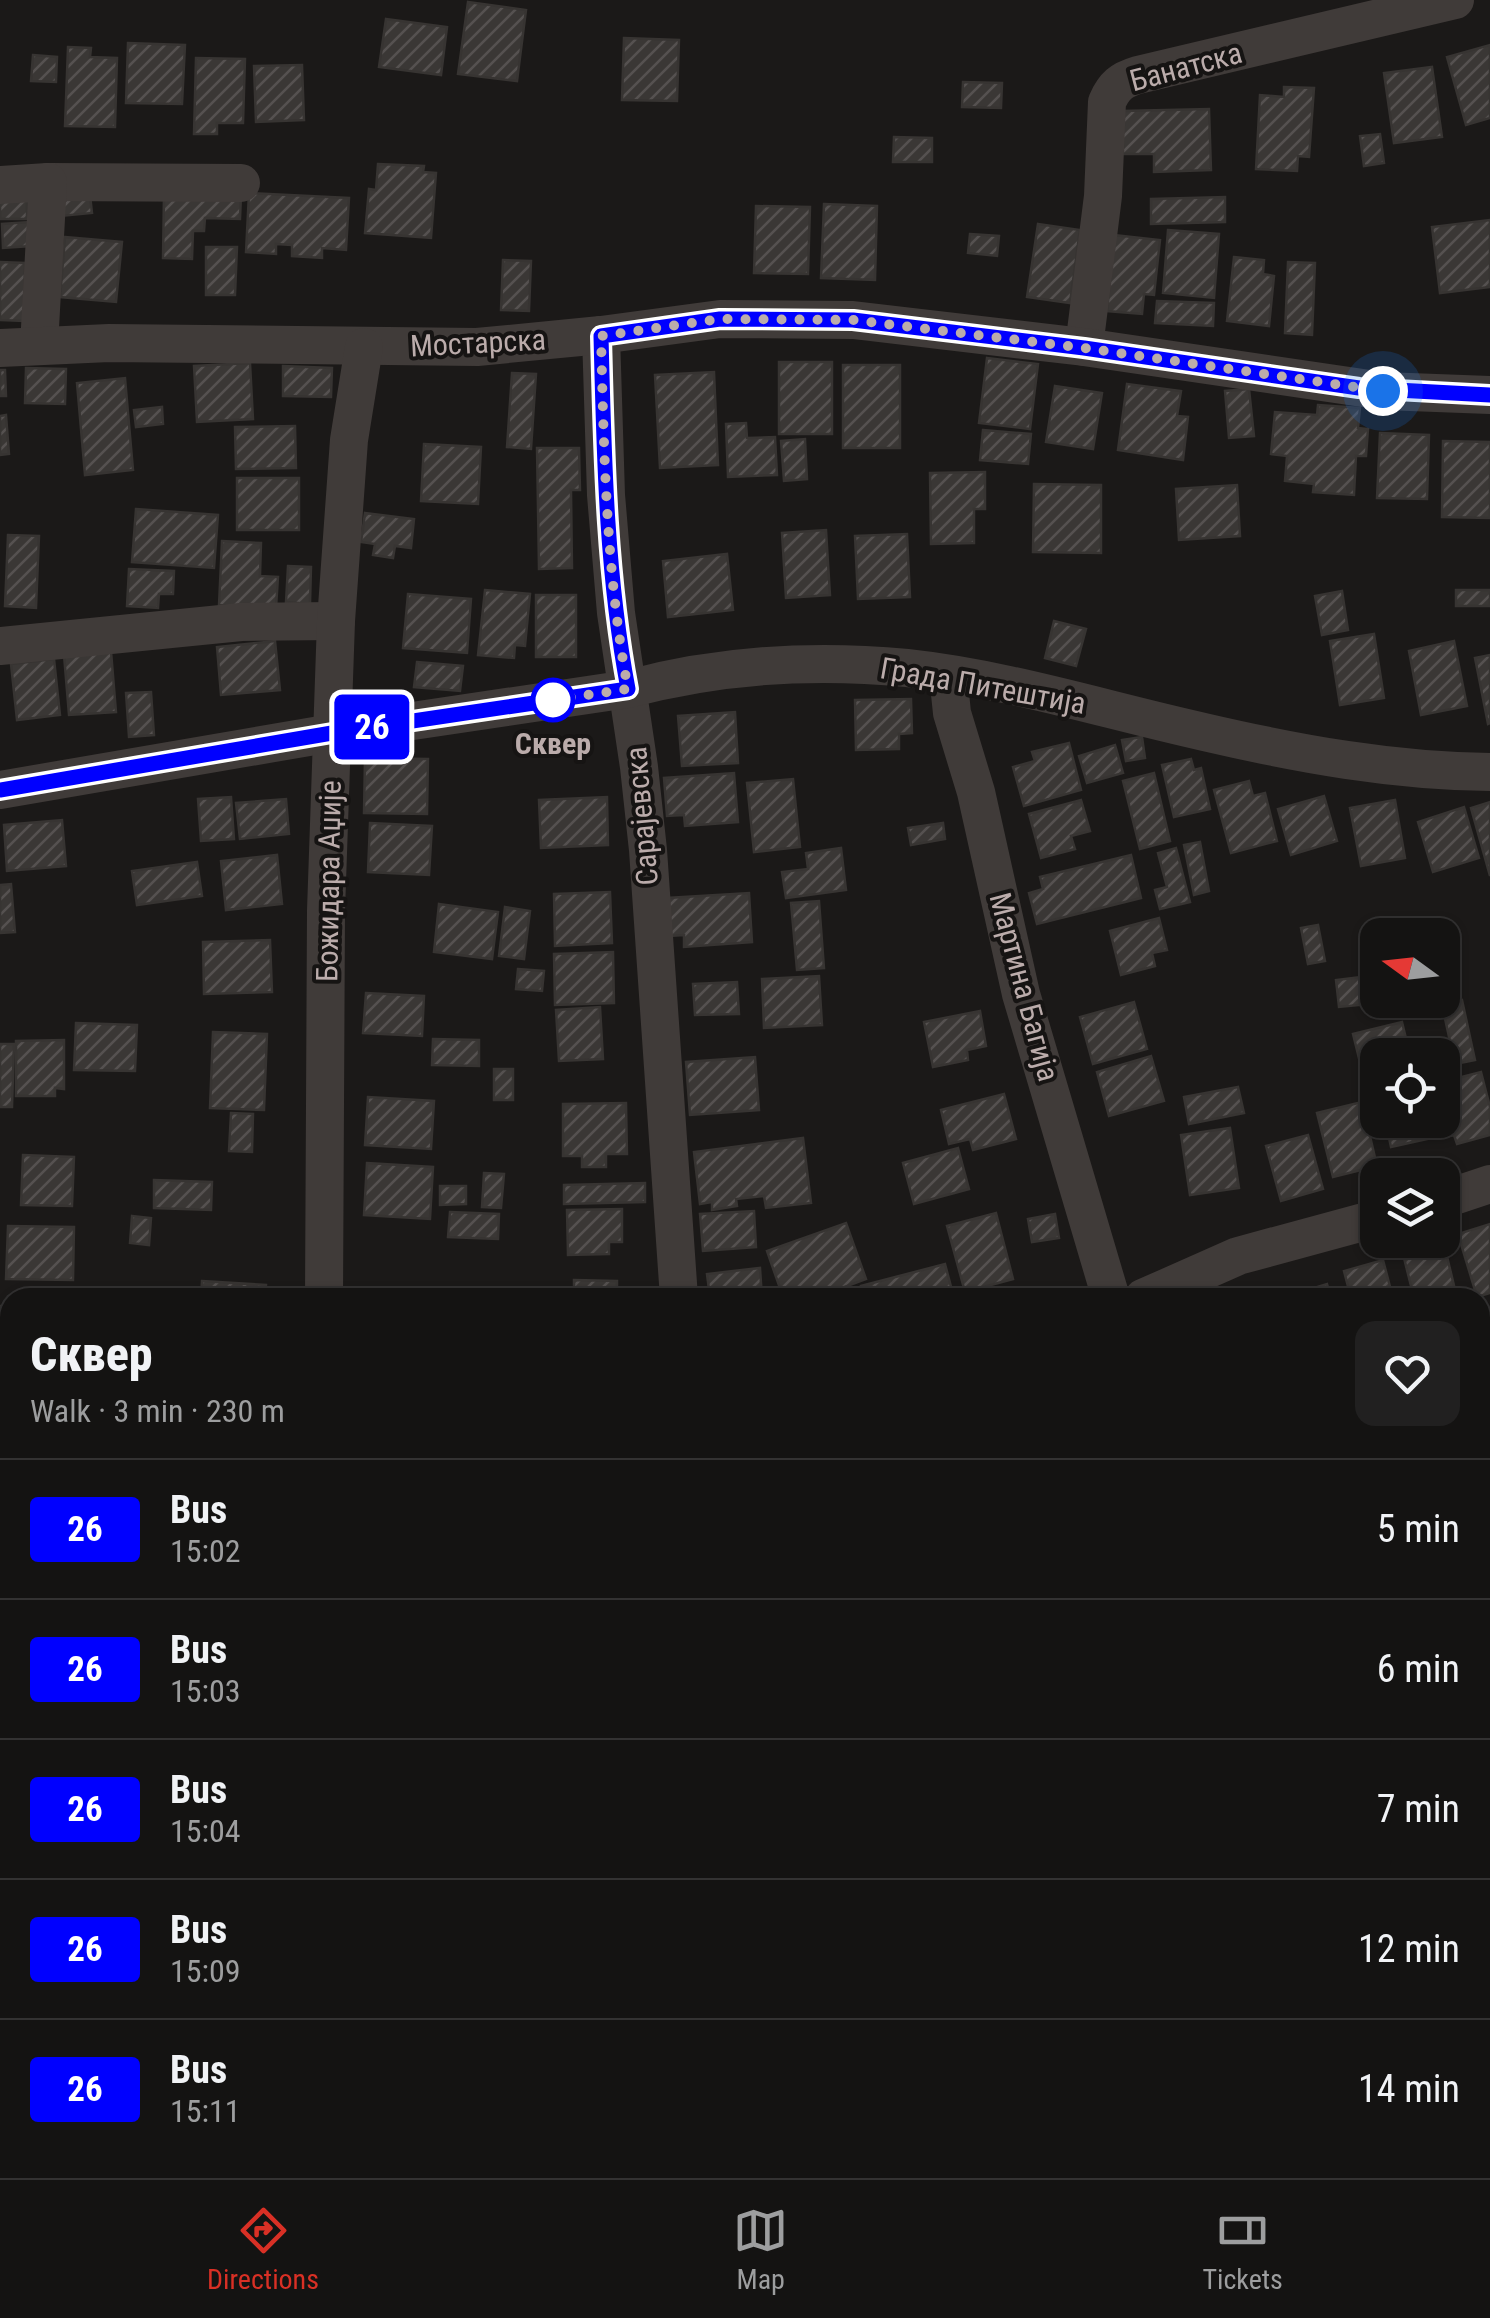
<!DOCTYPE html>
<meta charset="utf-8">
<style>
:root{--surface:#141312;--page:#212020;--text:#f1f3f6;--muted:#9d9e9f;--line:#333232;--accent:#d93025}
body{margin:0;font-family:"Roboto Condensed",sans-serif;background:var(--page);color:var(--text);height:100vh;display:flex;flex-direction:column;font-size:38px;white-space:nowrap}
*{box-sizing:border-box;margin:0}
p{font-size:32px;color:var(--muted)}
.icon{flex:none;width:55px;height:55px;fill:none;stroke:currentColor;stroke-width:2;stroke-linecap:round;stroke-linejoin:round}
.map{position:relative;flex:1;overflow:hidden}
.side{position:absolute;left:0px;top:1288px;width:1490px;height:892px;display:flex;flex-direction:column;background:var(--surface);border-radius:30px 30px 0 0;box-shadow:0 2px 8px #0004,0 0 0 2px var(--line)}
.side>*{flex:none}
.badge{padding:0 20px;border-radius:8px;font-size:35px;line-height:65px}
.needle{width:65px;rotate:285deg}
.controls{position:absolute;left:1360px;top:918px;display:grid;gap:20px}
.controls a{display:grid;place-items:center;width:100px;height:100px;border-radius:20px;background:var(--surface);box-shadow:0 2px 8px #0004,0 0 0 2px var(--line);font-size:50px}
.you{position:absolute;width:50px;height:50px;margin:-25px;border:8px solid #fff;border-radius:50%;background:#1a73e8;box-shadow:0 0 0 15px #1a73e833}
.map>.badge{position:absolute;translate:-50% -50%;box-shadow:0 0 0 5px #fff}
.round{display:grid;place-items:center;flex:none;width:105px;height:105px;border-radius:20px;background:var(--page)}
.overview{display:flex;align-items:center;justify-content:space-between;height:170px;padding:0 30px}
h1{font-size:48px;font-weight:800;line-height:75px}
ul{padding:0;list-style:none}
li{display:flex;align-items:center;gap:30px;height:140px;padding:0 30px;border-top:2px solid var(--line)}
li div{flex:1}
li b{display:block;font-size:38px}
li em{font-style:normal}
li .badge{min-width:110px;font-weight:700;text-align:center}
.tab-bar{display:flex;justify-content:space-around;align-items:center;height:140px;border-top:2px solid var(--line);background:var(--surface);font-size:28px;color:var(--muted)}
.tab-bar a{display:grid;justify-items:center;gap:5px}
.tab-bar .current{color:var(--accent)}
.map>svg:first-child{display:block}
</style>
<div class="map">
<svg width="1490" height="2178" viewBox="0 0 1490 2178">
<defs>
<pattern id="building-hatch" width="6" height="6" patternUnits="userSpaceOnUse" patternTransform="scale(2.5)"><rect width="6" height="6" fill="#3a3735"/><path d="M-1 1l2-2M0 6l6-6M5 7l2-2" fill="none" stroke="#555150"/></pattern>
</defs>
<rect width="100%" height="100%" fill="#1b1918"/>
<g fill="url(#building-hatch)" stroke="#373432" stroke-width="2.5">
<path d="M468,2L526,10L517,81L458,74Z"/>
<path d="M386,19L447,27L441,75L379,67Z"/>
<path d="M624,38L679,40L677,101L622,100Z"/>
<path d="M128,43L185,45L182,104L126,103Z"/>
<path d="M1490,45V118L1466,125L1447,57Z"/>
<path d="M68,47L91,48L90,57L117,58L115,127L65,126Z"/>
<path d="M33,55L57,57L56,82L31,81Z"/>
<path d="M196,58L245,59L243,123H217V134H194Z"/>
<path d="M302,65L304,120L256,122L254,66Z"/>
<path d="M1432,67L1442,137L1394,143L1384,73Z"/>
<path d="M963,82L1002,83L1001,108L962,107Z"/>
<path d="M1284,87L1314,88L1309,157L1298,156L1297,171L1256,169L1260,95L1284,97Z"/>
<path d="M1209,109L1211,170L1154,172V154H1123L1122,111Z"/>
<path d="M1380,134L1384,163L1364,166L1360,136Z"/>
<path d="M894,137L932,138V162H893Z"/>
<path d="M378,164L424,166L423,172L436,173L431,238L365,233L369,189L376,190Z"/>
<path d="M164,193L241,195L240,219L205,218L204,231H193L192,259L163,258Z"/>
<path d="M249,193L349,198L346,250L322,248V258L292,256V245L276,244V254L246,252Z"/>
<path d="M90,195L92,213L61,216L59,198Z"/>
<path d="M1225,197V222L1151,224V199Z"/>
<path d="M27,198V219H0V199Z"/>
<path d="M824,204L877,206L875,280L821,278Z"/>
<path d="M756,206L810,207L808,274L754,273Z"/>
<path d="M1490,220V287L1440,293L1432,227Z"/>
<path d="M29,222L31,246L3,248L2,224Z"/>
<path d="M1038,224L1080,230L1070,303L1027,297Z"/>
<path d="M1168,230L1219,234L1214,298L1163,293Z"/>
<path d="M970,234L999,236L997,256L968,253Z"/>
<path d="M1114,235L1160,240L1154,295L1144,294L1142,314L1107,311Z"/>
<path d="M65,237L122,242L116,302L60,297Z"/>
<path d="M206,247H237L235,295H206Z"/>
<path d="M1234,257L1264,260L1263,274L1274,276L1269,326L1227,321Z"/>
<path d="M503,260L531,261L529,311L501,310Z"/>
<path d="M0,262L25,263L24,321L0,320Z"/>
<path d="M1288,262L1315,263L1312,335L1285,333Z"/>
<path d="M1157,301L1214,303L1213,326L1155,323Z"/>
<path d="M987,358L1038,364L1030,429L979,423Z"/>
<rect x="779" y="362" width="53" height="72"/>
<path d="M250,363L253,419L197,422L194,366Z"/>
<rect x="843" y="365" width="57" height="83"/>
<path d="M283,366L332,368L331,397L283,396Z"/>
<path d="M26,368L66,369L65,404L25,403Z"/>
<path d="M0,370H5L6,396H0Z"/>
<path d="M714,372L718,465L660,468L655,375Z"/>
<path d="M512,373L536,374L531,449L507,447Z"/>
<path d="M125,378L133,470L85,475L77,383Z"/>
<path d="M1127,384L1181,391L1177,416L1188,417L1183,460L1118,450Z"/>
<path d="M1055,386L1102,393L1093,449L1046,442Z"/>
<path d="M1249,389L1254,436L1229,438L1225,391Z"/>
<path d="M1318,405L1360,408L1358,428L1368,429L1366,456H1356L1354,495L1313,492L1314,484L1285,481L1287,456L1271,454L1275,412L1317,415Z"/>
<path d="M162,407L163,424L136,427L134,410Z"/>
<path d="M6,415L9,454L0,455V416Z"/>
<path d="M746,423L747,438L775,437L777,475L728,477L726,424Z"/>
<path d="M295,426L296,468L236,469L235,427Z"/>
<path d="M983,430L1031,434L1028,464L980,460Z"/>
<path d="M1380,433L1429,435L1427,499L1377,498Z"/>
<path d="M805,439L807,479L784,481L781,441Z"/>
<path d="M1443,441L1490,442V518L1442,517Z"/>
<path d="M424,444L481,447L478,504L421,501Z"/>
<path d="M537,448H579L580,490H571L572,568L539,569Z"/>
<path d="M985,472V509H974V543L931,544L930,473Z"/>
<rect x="237" y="478" width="62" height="52"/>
<path d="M1034,484L1101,485V553L1033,552Z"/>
<path d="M1237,485L1240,536L1179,540L1176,489Z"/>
<path d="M136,509L218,515L214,568L132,562Z"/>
<path d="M365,513L414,519L411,548L395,546L393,558L373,555L375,544L361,542Z"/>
<path d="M826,530L830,595L786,598L782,533Z"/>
<path d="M907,534L910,597L858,599L855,536Z"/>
<path d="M8,535L39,536L36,608L5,606Z"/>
<path d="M222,541L261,543L260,576L278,577L276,608L219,605Z"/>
<path d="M727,554L733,610L668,617L663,561Z"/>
<path d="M288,566L311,567L310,604L286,602Z"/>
<path d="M129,569L174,571L173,594H159L158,608L127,606Z"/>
<path d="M485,590L530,594L525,646L515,645L514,658L478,655Z"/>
<rect x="1456" y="590" width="34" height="16"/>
<path d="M1342,591L1348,630L1322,635L1315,596Z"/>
<path d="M408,594L471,599L467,653L403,648Z"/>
<rect x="536" y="595" width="40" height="62"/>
<path d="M1054,621L1086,629L1076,666L1045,658Z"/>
<path d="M1374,634L1384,698L1340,705L1330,641Z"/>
<path d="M275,641L280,690L221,695L217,647Z"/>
<path d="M1454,641L1467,706L1421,715L1409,651Z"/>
<path d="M111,651L116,712L69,715L64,655Z"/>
<path d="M1490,655V723L1488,724L1475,658Z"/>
<path d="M54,659L60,715L17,720L11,664Z"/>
<path d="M417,662L463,666L460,691L414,687Z"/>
<path d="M151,692L154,735L129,737L126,693Z"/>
<path d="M911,699L912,733L899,734V749L856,750L855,700Z"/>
<path d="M735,712L738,763L682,766L678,716Z"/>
<path d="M1142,737L1145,758L1126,761L1122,740Z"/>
<path d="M1069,743L1081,790L1024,806L1013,767L1035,761L1032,752Z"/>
<path d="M1115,745L1123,773L1087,783L1079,756Z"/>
<path d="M365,758L428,759L427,814L364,813Z"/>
<path d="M1191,759L1194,770L1201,768L1210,809L1174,817L1162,765Z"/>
<path d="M734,773L738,822L685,826L684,815L667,816L664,778Z"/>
<path d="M1154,773L1170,841L1140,849L1123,781Z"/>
<path d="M793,779L800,847L754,852L747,783Z"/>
<path d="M1249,781L1253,796L1265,793L1277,841L1231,853L1214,790Z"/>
<path d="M1324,796L1337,841L1291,855L1278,809Z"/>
<path d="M231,797L234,839L201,841L198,799Z"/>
<path d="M607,797L608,845L541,848L539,800Z"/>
<path d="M286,799L289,834L240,839L236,803Z"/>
<path d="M1081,800L1090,831L1071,836L1075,849L1041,858L1029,814Z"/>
<path d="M1395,800L1405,858L1361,866L1350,808Z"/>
<path d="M1490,802V876L1471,808Z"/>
<path d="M1464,807L1479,858L1433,872L1418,822Z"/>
<path d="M62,820L66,866L7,871L4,825Z"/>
<path d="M370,823L432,826L429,875L368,872Z"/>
<path d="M943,823L945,839L911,845L908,828Z"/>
<path d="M1200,842L1209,891L1194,895L1184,845Z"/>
<path d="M841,848L846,890L786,898L782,872L808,869L806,853Z"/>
<path d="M1176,848L1190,902L1160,909L1155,890L1167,887L1158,853Z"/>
<path d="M277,855L282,904L226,910L221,861Z"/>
<path d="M1131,855L1141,898L1037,924L1029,893L1043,889L1040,877Z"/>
<path d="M197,862L202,896L137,905L132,871Z"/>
<path d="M11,884L15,932L0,933V885Z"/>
<path d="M610,892L612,943L555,946L554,894Z"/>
<path d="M749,893L752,942L684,947V935L670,936L667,898Z"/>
<path d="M819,901L824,968L797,970L791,903Z"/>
<path d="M439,904L498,912L492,959L434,952Z"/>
<path d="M505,907L530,911L524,959L499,956Z"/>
<path d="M1159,918L1167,950L1152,953L1155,966L1121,975L1110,931Z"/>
<path d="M1318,925L1325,961L1308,964L1301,928Z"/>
<path d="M270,940L272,992L204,994L203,942Z"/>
<path d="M613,952L614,1003L555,1005L554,954Z"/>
<path d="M518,969L544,971L542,991L516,989Z"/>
<path d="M1378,975V1000L1390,1002L1339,1007L1336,980Z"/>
<path d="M819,976L822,1025L764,1028L762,979Z"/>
<path d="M737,982L739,1014L695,1015L693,984Z"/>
<path d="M366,993L424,996L422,1036L363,1033Z"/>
<path d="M1462,1000L1475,1060L1455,1064L1442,1005Z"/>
<path d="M1134,1002L1147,1049L1093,1064L1080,1017Z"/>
<path d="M600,1007L603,1059L559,1061L556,1010Z"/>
<path d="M980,1011L986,1046L967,1050L968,1060L933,1067L924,1022Z"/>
<path d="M1402,1022L1410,1055H1378V1088L1367,1091L1353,1034Z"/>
<path d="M76,1023L137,1025L135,1071L74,1070Z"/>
<path d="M213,1032L267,1034L264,1110L210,1108Z"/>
<path d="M433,1039L479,1040V1066L432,1065Z"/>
<path d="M64,1040V1089L55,1088V1096H16V1041Z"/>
<path d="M0,1044H14L12,1107H0Z"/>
<path d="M1151,1056L1164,1101L1109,1116L1097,1072Z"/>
<path d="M755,1057L759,1110L690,1115L686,1062Z"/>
<rect x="494" y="1069" width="19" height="31"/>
<path d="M1481,1072L1490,1107V1135L1457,1144L1454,1135L1441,1138L1436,1120H1442V1082Z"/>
<path d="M1238,1087L1244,1113L1189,1124L1184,1097Z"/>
<path d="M1004,1094L1016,1139L973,1150L970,1139L949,1144L941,1110Z"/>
<path d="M368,1097L434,1101L431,1149L365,1145Z"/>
<path d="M1362,1102L1377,1166L1333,1177L1317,1113Z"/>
<path d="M626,1103L627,1154H606V1167H582V1156H563V1104Z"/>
<path d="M231,1113L253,1114L252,1152L229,1151Z"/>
<path d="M1385,1120H1432L1436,1137L1391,1147Z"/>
<path d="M1230,1128L1239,1188L1190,1195L1181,1135Z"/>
<path d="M1308,1135L1323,1189L1281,1201L1266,1146Z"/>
<path d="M803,1138L811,1203L766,1208L764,1196L736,1199L737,1206L712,1210V1202L700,1204L694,1152Z"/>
<path d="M958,1148L969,1189L914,1204L903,1163Z"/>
<path d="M23,1155L74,1157L72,1206L21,1205Z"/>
<path d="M367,1163L433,1167L430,1219L364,1215Z"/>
<path d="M484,1173L504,1174L501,1208L482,1207Z"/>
<path d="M154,1180L212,1182L211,1210L154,1208Z"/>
<path d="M645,1183V1202L564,1204V1185Z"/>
<path d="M440,1186H466V1204L440,1205Z"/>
<path d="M622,1209V1242H609V1254L568,1255L567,1210Z"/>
<path d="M754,1211L756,1247L703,1251L700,1214Z"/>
<path d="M450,1212L499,1214L498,1239L448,1237Z"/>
<path d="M996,1213L1013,1279L965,1292L947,1226Z"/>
<path d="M1055,1214L1059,1238L1032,1242L1028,1219Z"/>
<path d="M132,1216L151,1218L149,1245L130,1243Z"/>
<path d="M846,1223L866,1279L815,1298H810L807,1288L783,1297L767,1251Z"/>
<path d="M1490,1224V1293L1477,1297L1458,1234Z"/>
<path d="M8,1226L74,1227L73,1280L6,1279Z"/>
<path d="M1444,1244L1457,1298H1414L1403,1254Z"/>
<path d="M1383,1260L1393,1298H1351L1344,1271Z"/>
<path d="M945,1264L954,1298H864L861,1286Z"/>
<path d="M760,1268L762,1298H710L707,1274Z"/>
<path d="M574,1280L617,1281V1298H574Z"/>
<path d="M202,1281L266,1285L265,1298H201Z"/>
<path d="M1327,1284L1331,1298H1281Z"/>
<rect x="0" y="1306" width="10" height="67"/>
<path d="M0,1384L10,1385V1453L0,1452Z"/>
<path d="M1490,1384V1409L1480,1412V1387Z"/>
<path d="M1490,1477V1538L1480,1541V1480Z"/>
<path d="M10,1574V1619L0,1620V1575Z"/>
<path d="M1490,1693V1756L1485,1757L1480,1740V1696Z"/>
<rect x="0" y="1698" width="10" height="53"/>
<path d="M0,1784L10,1785V1826H0Z"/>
<rect x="0" y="1864" width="10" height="55"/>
<path d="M1490,1884V1950L1483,1952L1480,1887Z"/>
<rect x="0" y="1950" width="10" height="53"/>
<path d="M1488,2015L1490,2098L1480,2100V2017Z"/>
<path d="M0,2038H10V2063L0,2062Z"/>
<path d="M1032,2170H1082L1084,2178H1034Z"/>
<path d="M1166,2170H1218L1221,2178H1169Z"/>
</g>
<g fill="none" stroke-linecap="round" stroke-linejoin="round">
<g stroke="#403b39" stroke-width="38">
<path d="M48,182L241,183"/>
<path d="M0,185L48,182L39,346"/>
<path d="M601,335L606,495L616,613L639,767L648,850L679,1298"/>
<path d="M1084,347L1103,196L1107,102C1114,86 1121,80 1138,75L1455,0"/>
<path d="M0,348L109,343L477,347L601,335L720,319L853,320L1084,347L1383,391L1490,395"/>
<path d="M0,646L241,622L336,621"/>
<path d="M948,674L952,713L976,792L1021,994L1111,1298"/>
<path d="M0,790L332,733L628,689C718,665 814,659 907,668C1008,679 1105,710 1204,732C1299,754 1393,771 1490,772"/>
<path d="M1442,1200L1490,1184"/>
<path d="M324,1298L326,911L336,621L349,440L364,347"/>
<path d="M1143,1298L1238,1256L1378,1218"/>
<path d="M0,1482L10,1481"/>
<path d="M1480,1598L1490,1595"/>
<path d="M1480,1990L1490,1987"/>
<path d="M0,2116L10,2115"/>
<path d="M41,2170V2178"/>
<path d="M265,2170L305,2178"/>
<path d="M751,2170V2178"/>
<path d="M1123,2170L1125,2178"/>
<path d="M884,2178L911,2170"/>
</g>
</g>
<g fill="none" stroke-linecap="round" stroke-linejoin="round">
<defs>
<path id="line" d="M0,790L332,733L628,689C606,573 604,454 601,336L720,319L853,320L1084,348L1359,388L1490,395"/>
</defs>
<use href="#line" stroke="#fff" stroke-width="22"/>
<use href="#line" stroke="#00f" stroke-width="15"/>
<path stroke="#bbacab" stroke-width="10" stroke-dasharray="0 18" d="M553,700L628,689C606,573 604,454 601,336L720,319L853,320L1084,348L1383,391"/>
</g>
<circle fill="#fff" stroke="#00f" stroke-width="5" cx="553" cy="700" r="20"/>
<g text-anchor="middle" stroke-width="8" stroke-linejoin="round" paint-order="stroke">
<g font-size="30" fill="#bbacab" stroke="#161413">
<text transform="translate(1186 67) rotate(-15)" y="10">Банатска</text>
<text transform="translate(478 343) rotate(-3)" y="10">Мостарска</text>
<text transform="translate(983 686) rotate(10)" y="10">Града Питештија</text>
<text transform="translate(642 816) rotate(-95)" y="10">Сарајевска</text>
<text transform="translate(329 881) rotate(-89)" y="10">Божидара Аџије</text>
<text transform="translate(1024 987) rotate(75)" y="10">Мартина Багија</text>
</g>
<g font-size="30" font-weight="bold" fill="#bbacab" stroke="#161413">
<text x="553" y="754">Сквер</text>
</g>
</g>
</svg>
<div class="controls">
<a><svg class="needle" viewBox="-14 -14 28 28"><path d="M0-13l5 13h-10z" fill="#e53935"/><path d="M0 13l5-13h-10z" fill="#9d9e9f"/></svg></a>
<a><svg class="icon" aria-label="locate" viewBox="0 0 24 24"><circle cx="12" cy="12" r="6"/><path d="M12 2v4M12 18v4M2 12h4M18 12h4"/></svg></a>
<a><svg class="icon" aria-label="layers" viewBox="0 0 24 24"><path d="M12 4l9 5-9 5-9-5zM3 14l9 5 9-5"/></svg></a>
</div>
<div class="you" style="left:1383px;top:391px"></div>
<b class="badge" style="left:372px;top:727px;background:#00f;color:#fff">26</b>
<section class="side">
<div class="overview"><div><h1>Сквер</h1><p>Walk · 3 min · 230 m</p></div><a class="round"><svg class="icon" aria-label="heart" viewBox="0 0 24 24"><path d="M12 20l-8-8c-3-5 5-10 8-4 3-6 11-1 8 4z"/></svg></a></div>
<ul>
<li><span class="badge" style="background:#00f;color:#fff">26</span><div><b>Bus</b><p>15:02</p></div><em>5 min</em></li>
<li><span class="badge" style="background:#00f;color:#fff">26</span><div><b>Bus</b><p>15:03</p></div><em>6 min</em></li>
<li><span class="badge" style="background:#00f;color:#fff">26</span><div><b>Bus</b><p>15:04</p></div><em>7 min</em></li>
<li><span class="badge" style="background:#00f;color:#fff">26</span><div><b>Bus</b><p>15:09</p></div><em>12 min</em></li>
<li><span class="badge" style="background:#00f;color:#fff">26</span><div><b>Bus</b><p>15:11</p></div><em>14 min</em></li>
</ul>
</section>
</div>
<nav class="tab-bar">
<a class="current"><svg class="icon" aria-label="directions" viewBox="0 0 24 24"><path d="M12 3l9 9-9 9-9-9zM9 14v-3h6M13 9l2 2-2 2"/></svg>Directions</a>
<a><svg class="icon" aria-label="map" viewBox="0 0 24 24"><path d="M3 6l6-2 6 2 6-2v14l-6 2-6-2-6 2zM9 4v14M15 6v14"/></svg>Map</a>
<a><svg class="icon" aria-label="tickets" viewBox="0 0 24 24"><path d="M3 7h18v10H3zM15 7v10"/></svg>Tickets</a>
</nav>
